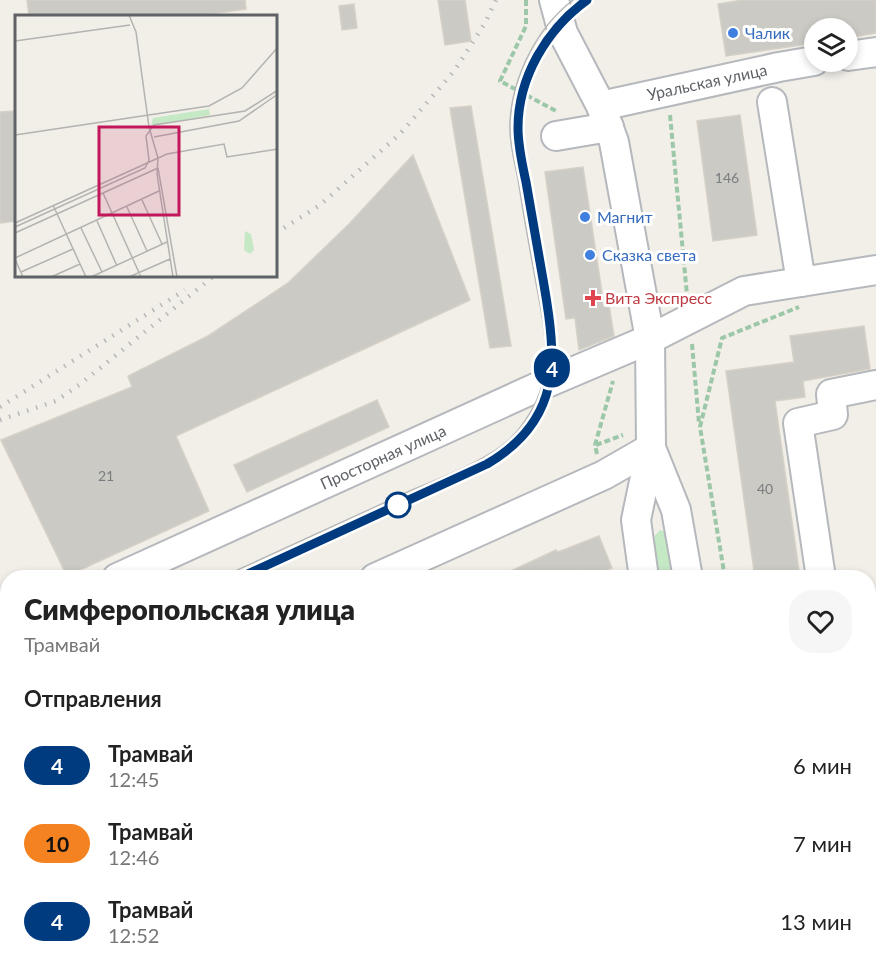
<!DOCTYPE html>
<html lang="ru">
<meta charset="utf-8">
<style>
:root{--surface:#fff;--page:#f6f6f6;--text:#222;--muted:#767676}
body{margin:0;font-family:Lato,sans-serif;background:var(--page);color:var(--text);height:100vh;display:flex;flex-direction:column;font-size:22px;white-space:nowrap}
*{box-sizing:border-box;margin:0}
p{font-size:20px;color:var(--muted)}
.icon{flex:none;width:33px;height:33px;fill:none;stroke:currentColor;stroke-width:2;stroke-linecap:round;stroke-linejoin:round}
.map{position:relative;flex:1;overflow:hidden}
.details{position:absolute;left:0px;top:570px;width:876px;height:404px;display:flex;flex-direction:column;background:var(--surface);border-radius:24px 24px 0 0;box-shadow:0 3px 9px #0003}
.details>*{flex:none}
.badge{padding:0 12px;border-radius:20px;font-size:21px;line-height:39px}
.buttons{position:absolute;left:804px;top:18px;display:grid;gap:12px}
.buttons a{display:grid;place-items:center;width:54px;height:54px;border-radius:50%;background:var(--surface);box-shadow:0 3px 9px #0003;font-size:30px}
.map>.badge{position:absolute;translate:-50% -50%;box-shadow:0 0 0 3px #fff}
h2{padding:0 24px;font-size:22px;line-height:54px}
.round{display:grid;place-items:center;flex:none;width:63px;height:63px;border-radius:24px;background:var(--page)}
.overview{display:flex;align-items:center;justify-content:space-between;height:102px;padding:0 24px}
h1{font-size:28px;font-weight:800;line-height:45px}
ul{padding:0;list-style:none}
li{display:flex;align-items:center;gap:18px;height:78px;padding:0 24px}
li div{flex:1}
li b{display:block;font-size:22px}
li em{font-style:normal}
li .badge{min-width:66px;font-weight:700;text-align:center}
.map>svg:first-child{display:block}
</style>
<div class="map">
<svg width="876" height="973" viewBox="0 0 876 973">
<rect width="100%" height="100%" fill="#f1efe8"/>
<path fill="#c5e8c5" d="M660,530L671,534L678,577H658L652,539Z"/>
<g fill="#cccac5" stroke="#d6d1c6" stroke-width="1.5">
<path d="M27,0H245L246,9L197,16H29Z"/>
<path d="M438,0H465L471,41L445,45Z"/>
<path d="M742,0H876V33L848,38V28H814V43L726,56L718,4Z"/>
<path d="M354,4L357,28L342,30L339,6Z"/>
<path d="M471,106L511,346L490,348L450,108Z"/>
<path d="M15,111L16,221L0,223V112Z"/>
<path d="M740,115L757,235L713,241L697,121Z"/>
<path d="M413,155L470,300L176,436L209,511L67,576L1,440L132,387L128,376L208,336L288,283L349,224Z"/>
<path d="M583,167L604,306L609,305L614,336L579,350L575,318L566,319L545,172Z"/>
<path d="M864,326L870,369L803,381L805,397L775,401L800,578H755L726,371L794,362L790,336Z"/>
<path d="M377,400L389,427L247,492L234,465Z"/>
<path d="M599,536L612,568L589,578H581L578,570L561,578H496L556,550L558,552Z"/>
</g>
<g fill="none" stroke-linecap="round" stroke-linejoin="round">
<defs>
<g id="minor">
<path d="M554,0L563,33L601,106L614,142L650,339L651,448L636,520L644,578"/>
<path d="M848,56L876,52"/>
<path d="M772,102L801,282"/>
<path d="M601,106L779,67L814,61"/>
<path d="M556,136L609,127"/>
<path d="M651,448L676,510L688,578"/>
<path d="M117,578L542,385L650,339L744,291L876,270"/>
<path d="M375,578L604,475L651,448"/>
<path d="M821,578L798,423L833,415L831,394L876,385"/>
<path d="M0,630L8,627"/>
<path d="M0,745L8,742"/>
<path d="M868,748L876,747"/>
<path d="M868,897L876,947"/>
<path d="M147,966L150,973"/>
<path d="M348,966L351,973"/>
<path d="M545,966L548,973"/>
<path d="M705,966L707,973"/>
<path d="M752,966L753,973"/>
<path d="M94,973L109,966"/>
</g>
</defs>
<use href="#minor" stroke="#b5b8bc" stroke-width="32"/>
<g stroke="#9cc7a9" stroke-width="4" stroke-dasharray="6 3" stroke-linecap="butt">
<path d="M526,0V26L500,81L558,112"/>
<path d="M670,115L687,295"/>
<path d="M692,344L699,423"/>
<path d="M596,445L623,435"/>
<path d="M597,454L595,445L613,381"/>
<path d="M725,578L700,427L722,338L799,307"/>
<path d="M789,966L790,973"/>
</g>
<use href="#minor" stroke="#fff" stroke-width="28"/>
<g stroke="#b6b7b8" stroke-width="1.5">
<path d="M570,14L587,0"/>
<path d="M220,578C284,549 347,520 410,491C440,478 486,461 510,439C524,425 537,405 542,385C551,351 541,311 535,277C529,245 523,212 518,179C514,160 509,140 510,121C513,75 537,28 573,0"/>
<path d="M0,686L8,683"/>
</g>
<g stroke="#b6b7b8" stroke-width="4.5" stroke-dasharray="1.5 8" stroke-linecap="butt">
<path d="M276,233L320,205L400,134L455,70L485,23L496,0"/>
<path d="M0,407L185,290"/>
<path d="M0,420L56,401L79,385L214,276"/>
</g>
</g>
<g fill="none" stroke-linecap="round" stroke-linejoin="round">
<defs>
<path id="line" d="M239,578L487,464C562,420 557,360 544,285C538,250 532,216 526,182C522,164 518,146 518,128C518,77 547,29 587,0"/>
</defs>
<use href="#line" stroke="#fff" stroke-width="14"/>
<use href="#line" stroke="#003b80" stroke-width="9"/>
</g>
<g fill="#3f7fe0" stroke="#fff" stroke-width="2">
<circle cx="733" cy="33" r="6"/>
<circle cx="585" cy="217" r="6"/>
<circle cx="590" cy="255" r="6"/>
</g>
<path fill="#e0444e" stroke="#fff" stroke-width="2" d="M590 289h6v6h6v6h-6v6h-6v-6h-6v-6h6z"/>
<circle fill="#fff" stroke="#003b80" stroke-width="3" cx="398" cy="505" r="12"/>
<g text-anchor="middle" stroke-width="6" stroke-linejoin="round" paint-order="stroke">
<g font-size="14" fill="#7a7d7f">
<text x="727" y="183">146</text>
<text x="106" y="481">21</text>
<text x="765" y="494">40</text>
</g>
<g font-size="16" fill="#366cbe" stroke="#fff" text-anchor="start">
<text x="745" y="39">Чалик</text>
<text x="597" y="223">Магнит</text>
<text x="602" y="261">Сказка света</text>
</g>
<g font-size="16" fill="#5f6368" stroke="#fff">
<text transform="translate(707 82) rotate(-12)" y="6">Уральская улица</text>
<text transform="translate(383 457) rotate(-24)" y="6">Просторная улица</text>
</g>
<g font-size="16" fill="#be3a42" stroke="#fff" text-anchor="start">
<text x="605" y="304">Вита Экспресс</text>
</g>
</g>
<g transform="translate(15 15)">
<rect width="262" height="262" fill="#f1efe8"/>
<path d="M194,94L195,100L136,111L138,103ZM230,216L236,219L239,235L235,239L229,235Z" fill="#c5e8c5"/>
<path fill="none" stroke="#b3b3b1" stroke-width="1.5" d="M114,0L121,17L134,112L143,143L142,159L158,262M0,26L115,10M0,120L194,91L227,73L263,32M139,122L224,106L263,79M143,153L162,262M88,178L126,262M127,185L147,229M38,190L71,262M112,192L132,236M82,206L102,251M0,208L152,139L209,129L212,142L263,134M0,212L130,153L134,145L131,121L139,110L230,96L263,75M66,213L87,257M0,218L143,153M0,243L144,176M0,244L8,262M6,257L58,234M36,262L65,249M76,262L152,227M114,262L155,244"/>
<path fill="#c2185b" fill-opacity="0.15" stroke="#c2185b" stroke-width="3" d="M84,112H164V200H84Z"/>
<rect width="262" height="262" fill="none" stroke="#5f6368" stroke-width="3"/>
</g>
</svg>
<div class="buttons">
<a><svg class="icon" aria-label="layers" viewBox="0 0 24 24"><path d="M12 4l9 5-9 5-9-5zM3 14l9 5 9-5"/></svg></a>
</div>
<b class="badge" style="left:552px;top:368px;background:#003b80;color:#fff">4</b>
<section class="details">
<div class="overview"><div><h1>Симферопольская улица</h1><p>Трамвай</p></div><a class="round"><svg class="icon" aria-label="heart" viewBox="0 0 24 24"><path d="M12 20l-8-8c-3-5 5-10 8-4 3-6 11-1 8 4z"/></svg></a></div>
<h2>Отправления</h2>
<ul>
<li><span class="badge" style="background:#003b80;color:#fff">4</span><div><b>Трамвай</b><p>12:45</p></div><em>6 мин</em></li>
<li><span class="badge" style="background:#f58220;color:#111">10</span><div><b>Трамвай</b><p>12:46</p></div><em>7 мин</em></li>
<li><span class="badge" style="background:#003b80;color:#fff">4</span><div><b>Трамвай</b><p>12:52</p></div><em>13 мин</em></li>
</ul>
</section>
</div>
